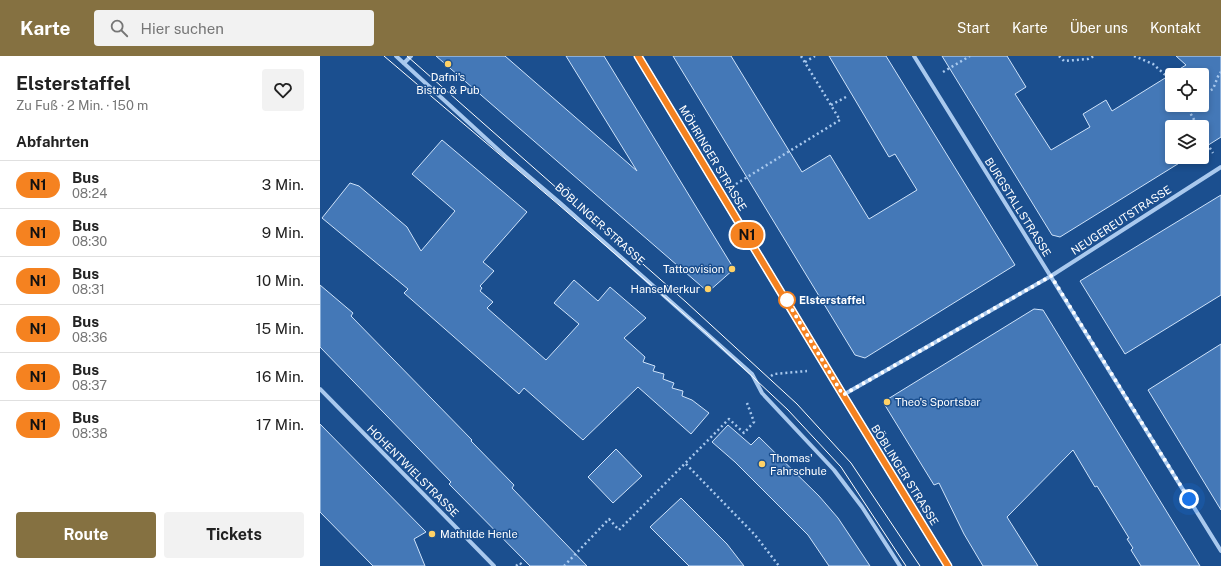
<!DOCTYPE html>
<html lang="de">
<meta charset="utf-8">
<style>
:root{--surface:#fff;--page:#f2f2f2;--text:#222;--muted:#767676;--line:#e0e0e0;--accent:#857141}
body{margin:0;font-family:"Public Sans",sans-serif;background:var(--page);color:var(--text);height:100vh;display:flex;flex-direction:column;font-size:15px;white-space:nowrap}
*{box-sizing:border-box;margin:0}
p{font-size:13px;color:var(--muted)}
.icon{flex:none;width:22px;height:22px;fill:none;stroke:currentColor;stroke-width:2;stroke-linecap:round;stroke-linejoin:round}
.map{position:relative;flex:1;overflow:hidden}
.drawer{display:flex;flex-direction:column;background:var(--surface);width:320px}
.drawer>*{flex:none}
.badge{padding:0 8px;border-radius:13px;font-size:14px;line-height:26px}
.controls{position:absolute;left:845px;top:12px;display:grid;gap:8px}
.controls a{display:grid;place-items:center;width:44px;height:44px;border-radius:4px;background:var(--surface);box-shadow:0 2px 6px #0003;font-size:20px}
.you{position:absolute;width:20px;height:20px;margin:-10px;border:3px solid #fff;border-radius:50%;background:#1a73e8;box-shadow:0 0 0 6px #1a73e833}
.map>.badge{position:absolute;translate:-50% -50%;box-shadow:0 0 0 2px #fff}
h2{padding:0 16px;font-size:15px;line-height:36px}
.round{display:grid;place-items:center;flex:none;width:42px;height:42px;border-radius:4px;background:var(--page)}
.head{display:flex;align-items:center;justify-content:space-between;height:68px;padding:0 16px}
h1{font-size:19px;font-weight:700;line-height:30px}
.action{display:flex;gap:8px;margin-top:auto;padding:8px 16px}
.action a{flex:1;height:46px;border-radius:4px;background:var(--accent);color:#fff;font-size:16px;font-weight:700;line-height:46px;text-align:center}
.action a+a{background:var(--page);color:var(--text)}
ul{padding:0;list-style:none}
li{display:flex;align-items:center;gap:12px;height:48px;padding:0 16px;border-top:1px solid var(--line)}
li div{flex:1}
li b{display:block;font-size:15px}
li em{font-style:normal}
li .badge{min-width:44px;font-weight:700;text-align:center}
header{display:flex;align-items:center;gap:24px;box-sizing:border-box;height:56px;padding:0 20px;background:var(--accent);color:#fff}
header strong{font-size:19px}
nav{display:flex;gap:22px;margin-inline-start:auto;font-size:14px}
.search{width:280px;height:36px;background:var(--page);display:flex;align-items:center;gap:10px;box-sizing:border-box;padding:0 14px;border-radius:4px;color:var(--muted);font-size:15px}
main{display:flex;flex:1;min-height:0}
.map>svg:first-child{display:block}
</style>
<header>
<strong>Karte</strong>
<div class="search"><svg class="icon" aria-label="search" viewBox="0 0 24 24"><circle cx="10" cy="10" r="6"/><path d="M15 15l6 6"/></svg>Hier suchen</div>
<nav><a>Start</a><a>Karte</a><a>Über uns</a><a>Kontakt</a></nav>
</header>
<main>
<section class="drawer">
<div class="head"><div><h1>Elsterstaffel</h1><p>Zu Fuß · 2 Min. · 150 m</p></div><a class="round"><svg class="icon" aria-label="heart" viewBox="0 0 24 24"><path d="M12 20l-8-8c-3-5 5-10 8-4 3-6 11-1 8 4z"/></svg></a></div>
<h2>Abfahrten</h2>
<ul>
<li><span class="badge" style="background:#f58220;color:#111">N1</span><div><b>Bus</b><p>08:24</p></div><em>3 Min.</em></li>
<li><span class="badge" style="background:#f58220;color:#111">N1</span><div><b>Bus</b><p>08:30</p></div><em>9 Min.</em></li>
<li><span class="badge" style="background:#f58220;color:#111">N1</span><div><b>Bus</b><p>08:31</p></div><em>10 Min.</em></li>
<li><span class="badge" style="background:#f58220;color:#111">N1</span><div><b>Bus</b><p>08:36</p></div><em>15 Min.</em></li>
<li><span class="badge" style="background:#f58220;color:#111">N1</span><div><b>Bus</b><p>08:37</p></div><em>16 Min.</em></li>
<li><span class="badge" style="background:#f58220;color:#111">N1</span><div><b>Bus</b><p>08:38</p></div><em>17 Min.</em></li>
</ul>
<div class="action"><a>Route</a><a>Tickets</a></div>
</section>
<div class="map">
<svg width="901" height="510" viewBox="0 0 901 510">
<rect width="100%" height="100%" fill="#1b4f8f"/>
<g fill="#4478b7" stroke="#cfe3fa" fill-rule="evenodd">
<path d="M116,0H185L317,115L246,0H284L414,213L388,236Z"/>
<path d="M353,0H411L482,116L510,99L549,163L597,134L575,98L569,101L509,0H566L695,209L545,302L535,299Z"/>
<path d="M622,0H687L706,31L695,38L731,94L770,71L763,58L786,44L792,55L866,9L856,0H901V81L882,93V71H852V101H869L740,181L732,179ZM852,19H882V49H852Z"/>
<path d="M122,84L207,156L163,206L174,215L160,230L162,232L160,235L173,246L167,252L226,304L259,268L234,247L254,224L278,245L290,231L326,262L304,282L325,301L323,306L335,310L333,315L344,318L343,323L354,327L352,332L363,335L362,340L372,344L389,357L371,378L318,331L263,384L204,332L199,338L84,237L88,233L2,162L30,127L39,130L87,171L101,195L135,155L92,118Z"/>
<path d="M901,139V239L805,298L760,225Z"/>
<path d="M0,229L33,257L31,260L152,384L151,385L194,429L192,432L267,510H210L129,428L131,426L0,291Z"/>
<path d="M714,253L723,254L880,510H821L811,494L813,492L807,483L809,482L777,430L775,431L753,394L687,461L718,510H663L644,478L619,427L614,429L563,346Z"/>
<path d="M901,288V454L828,334Z"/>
<path d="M0,368L106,476L94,483L105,510H53L0,456Z"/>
<path d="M408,369L431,389L439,381L499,440L518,462L550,510H509L488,479L415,406L392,386Z"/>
<path d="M296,393L322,420L293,447L268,421Z"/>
<path d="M361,442L407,488L424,510H369L330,471Z"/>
</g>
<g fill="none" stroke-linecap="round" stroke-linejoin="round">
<g stroke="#a9c9ee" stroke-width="2.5" stroke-dasharray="2 3" stroke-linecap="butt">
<path d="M739,0L744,5L768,3L774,0"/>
<path d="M814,0L833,8L852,25"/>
<path d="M485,6L495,0"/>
<path d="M623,16L650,0"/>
<path d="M882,39L893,33L899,18L901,16"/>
<path d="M511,49L526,41"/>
<path d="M866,49L878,71"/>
<path d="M882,79L893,97"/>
<path d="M416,128L520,64L481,0"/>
<path d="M451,320L454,318L487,315"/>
<path d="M366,408L435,479L459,510"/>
<path d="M196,510L200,507L203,510"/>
<path d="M244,510L289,463L299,474L409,363L424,377L434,366L427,347"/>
</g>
<g stroke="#a9c9ee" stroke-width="4">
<path d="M76,0L185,100L239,146L432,318L442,337L514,414L542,451L580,510"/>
<path d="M594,0L901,495"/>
<path d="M84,7L91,0"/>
<path d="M0,333L174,510"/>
<path d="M523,339L731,220L901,111"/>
</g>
<path stroke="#d6e6fa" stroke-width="8" d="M318,0L523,339L628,510"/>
<g stroke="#fff" stroke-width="1">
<path d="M64,0L239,149L387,278L468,354L521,411L586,510"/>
<path d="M87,0L366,246L477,348L531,407L600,510"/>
</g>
</g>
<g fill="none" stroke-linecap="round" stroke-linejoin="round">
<defs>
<path id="line" d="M318,0L523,339L628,510"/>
</defs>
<use href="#line" stroke="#fff" stroke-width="9"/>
<use href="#line" stroke="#f58220" stroke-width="6"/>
<path stroke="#fff" stroke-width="4" stroke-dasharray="0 7.2" d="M467,244L464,240L523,339L731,220L869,443"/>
</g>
<g fill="#ffd166" stroke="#1b4f8f" stroke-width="1.5">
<circle cx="128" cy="8" r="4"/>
<circle cx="412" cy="213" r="4"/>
<circle cx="388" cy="233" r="4"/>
<circle cx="567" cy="346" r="4"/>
<circle cx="442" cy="408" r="4"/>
<circle cx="112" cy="478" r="4"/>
</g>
<circle fill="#fff" stroke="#f58220" stroke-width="2" cx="467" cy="244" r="8"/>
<g text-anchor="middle" stroke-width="3" stroke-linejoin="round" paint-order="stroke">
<g font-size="11" fill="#fff" stroke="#1b4f8f" text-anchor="start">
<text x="128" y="25" text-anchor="middle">Dafni's<tspan x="128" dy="13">Bistro &amp; Pub</tspan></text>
<text x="404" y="217" text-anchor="end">Tattoovision</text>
<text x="380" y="237" text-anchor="end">HanseMerkur</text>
<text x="575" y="350">Theo's Sportsbar</text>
<text x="450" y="406">Thomas'<tspan x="450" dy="13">Fahrschule</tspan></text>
<text x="120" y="482">Mathilde Henle</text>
</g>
<g font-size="11" fill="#fff" stroke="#1b4f8f">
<text transform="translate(393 102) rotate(59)" y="4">MÖHRINGER STRASSE</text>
<text transform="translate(698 151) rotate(58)" y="4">BURGSTALLSTRASSE</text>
<text transform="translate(801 164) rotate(-33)" y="4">NEUGEREUTSTRASSE</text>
<text transform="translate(280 168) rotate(42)" y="4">BÖBLINGER STRASSE</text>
<text transform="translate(93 415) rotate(45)" y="4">HOHENTWIELSTRASSE</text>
<text transform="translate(585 419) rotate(58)" y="4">BÖBLINGER STRASSE</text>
</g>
<g font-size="11" font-weight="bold" fill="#fff" stroke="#1b4f8f" text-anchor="start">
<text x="479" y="248">Elsterstaffel</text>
</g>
</g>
</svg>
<div class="controls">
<a><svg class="icon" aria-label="locate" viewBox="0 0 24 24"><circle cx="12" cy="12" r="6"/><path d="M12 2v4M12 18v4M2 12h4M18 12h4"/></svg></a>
<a><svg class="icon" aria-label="layers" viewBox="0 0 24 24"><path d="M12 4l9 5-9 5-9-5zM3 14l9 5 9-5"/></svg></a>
</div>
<div class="you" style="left:869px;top:443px"></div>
<b class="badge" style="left:427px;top:179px;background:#f58220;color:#111">N1</b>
</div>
</main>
